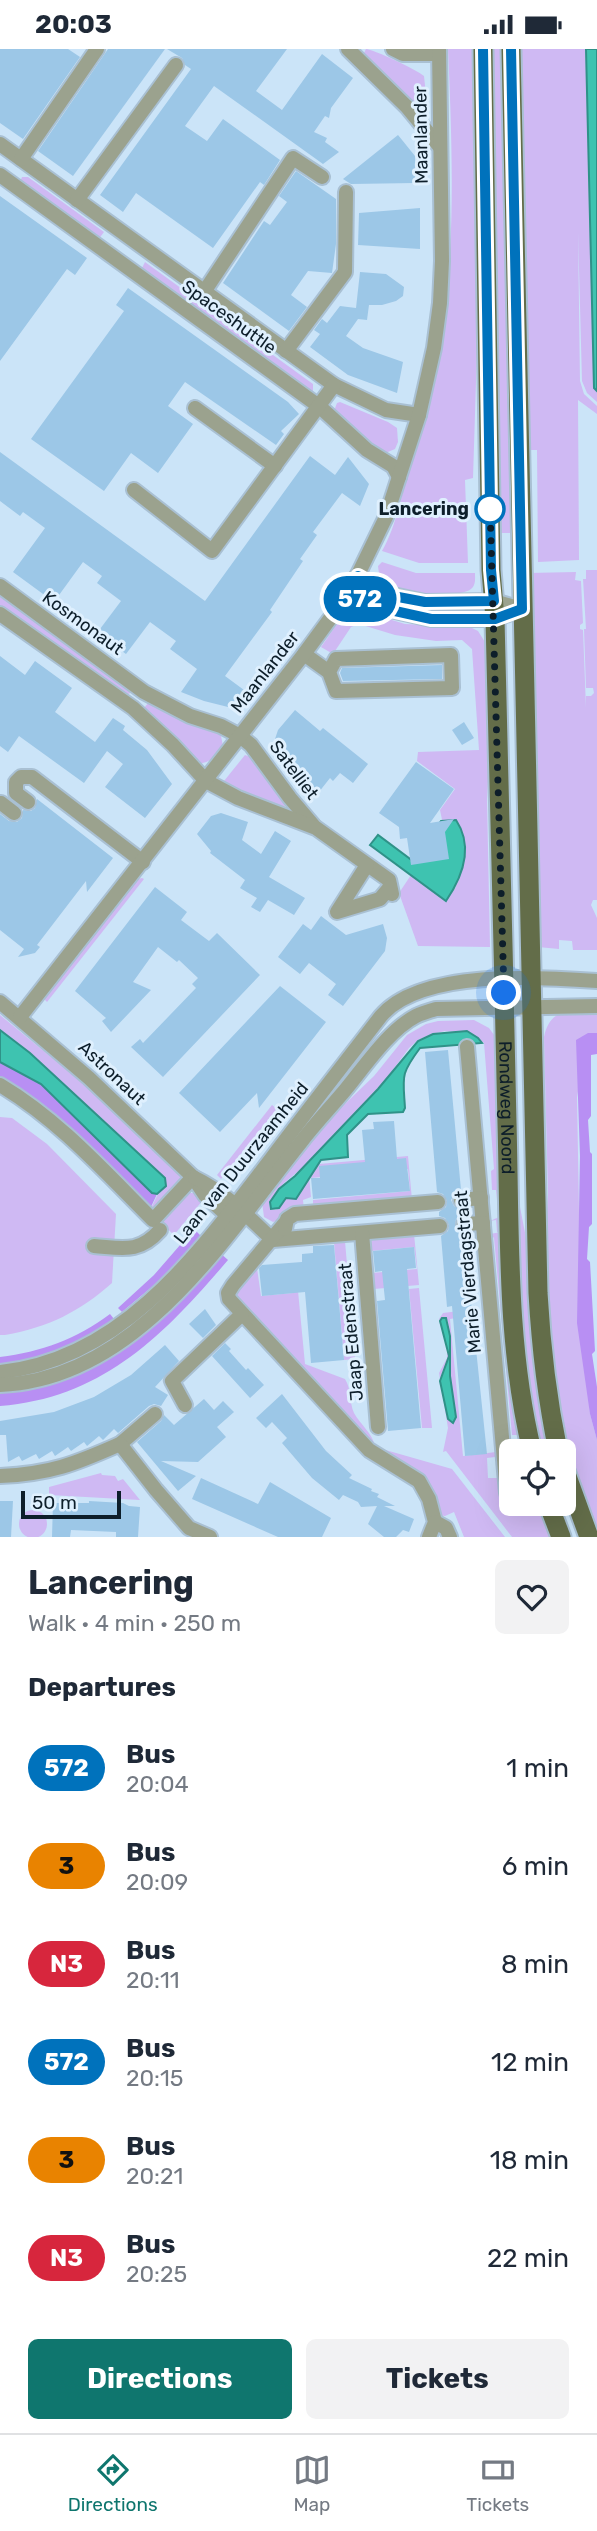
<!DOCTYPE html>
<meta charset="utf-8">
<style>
:root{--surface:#fff;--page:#f2f2f3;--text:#1f2937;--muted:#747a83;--line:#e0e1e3;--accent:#0f766e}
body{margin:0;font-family:Rubik,sans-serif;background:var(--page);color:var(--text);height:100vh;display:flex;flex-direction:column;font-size:26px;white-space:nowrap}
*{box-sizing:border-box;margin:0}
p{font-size:23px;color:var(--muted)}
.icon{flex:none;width:38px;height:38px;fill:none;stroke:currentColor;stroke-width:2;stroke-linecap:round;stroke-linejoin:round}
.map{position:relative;height:1488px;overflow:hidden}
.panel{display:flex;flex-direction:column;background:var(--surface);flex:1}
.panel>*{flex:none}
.badge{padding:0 14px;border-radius:23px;font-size:24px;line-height:46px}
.controls{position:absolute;left:499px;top:1390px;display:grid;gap:14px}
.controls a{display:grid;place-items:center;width:77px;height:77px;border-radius:10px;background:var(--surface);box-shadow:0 7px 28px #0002;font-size:35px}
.scale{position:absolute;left:21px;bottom:18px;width:100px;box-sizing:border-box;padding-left:7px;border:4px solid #0d1e2a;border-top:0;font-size:19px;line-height:24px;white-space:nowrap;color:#0d1e2a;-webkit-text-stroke:5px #dff0fe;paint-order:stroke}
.you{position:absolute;width:35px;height:35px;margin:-18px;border:5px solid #fff;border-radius:50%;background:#1a73e8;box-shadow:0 0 0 10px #1a73e833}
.map>.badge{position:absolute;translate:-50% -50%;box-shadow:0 0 0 4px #fff}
h2{padding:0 28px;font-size:26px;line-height:63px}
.round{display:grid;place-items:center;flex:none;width:74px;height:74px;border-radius:10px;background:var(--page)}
.overview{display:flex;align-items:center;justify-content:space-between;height:119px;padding:0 28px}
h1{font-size:33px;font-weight:700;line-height:52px}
.primary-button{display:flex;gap:14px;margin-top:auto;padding:14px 28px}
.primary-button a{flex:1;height:80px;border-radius:10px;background:var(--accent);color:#fff;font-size:28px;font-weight:700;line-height:80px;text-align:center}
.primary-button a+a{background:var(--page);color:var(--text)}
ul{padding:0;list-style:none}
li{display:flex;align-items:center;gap:21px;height:98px;padding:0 28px}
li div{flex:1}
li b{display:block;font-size:26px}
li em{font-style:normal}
li .badge{min-width:77px;font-weight:700;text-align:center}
.status{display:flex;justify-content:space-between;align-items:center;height:49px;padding:0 35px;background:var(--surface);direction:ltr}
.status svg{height:19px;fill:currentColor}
.tab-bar{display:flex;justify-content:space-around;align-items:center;height:98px;border-top:2px solid var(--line);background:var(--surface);font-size:19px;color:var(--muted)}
.tab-bar a{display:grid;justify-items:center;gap:4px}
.tab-bar .on{color:var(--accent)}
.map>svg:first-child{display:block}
</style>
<div class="status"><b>20:03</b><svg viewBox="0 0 49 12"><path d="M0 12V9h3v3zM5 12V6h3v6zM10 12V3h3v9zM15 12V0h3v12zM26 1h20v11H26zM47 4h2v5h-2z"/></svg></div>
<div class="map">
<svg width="597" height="1488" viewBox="0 0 597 1488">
<rect width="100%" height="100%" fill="#cbe4f8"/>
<g fill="#cfb9f3" fill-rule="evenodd">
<path d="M366,0C373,0 417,21 424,27L427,55C400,57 380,24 363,6Z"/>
<path d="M448,0H475L478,269L473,429L465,431L468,514H419L382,502C396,478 402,444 410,416C423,372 435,327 442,282C456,193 452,90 448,0Z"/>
<path d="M487,0H500L513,484H501Z"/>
<path d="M515,0H586L594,339L597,342V353L587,344L582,332L578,182L580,332L584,345L597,357V365L578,351L579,511L538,513L537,401H531L526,349Z"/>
<path d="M22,128H28L104,183L98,191L20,133Z"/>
<path d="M145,213L313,335V342L309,344L140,223Z"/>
<path d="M340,353L388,373L397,379L398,393L395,400L383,405L334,362L337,354Z"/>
<path d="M382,513L416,524H475C475,530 476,536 471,540C458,550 401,545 387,537C380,533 379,525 378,517Z"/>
<path d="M586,521H597V851H593L591,856L597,869V901H573L572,892L559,891V900L538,898L528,524L576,523L575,531L581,532L583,574L580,576V580L583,581L586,659V647H591L594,644L593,639H586L584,580H586L583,530H586Z"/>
<path d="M0,543L130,638L132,643L125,647L0,559Z"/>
<path d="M359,561L405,575L470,578L478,582L490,601L491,676L487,750L490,898L418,897L399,844L411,826L446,852L456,838L440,761L455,740L417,712L418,703L479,701L472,600L462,591L436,592L395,586L359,575L351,578L333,605L321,598C332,584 340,564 359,561Z"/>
<path d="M149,653L206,677L221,687L223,697C216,708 211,713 198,715L146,664L144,659Z"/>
<path d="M245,706L253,709L286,754L284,759L229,738L224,732Z"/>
<path d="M142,829L144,830L47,953L44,950L138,830Z"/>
<path d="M597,960V984H588L577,1048L579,1162L590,1365L597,1391V1488L570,1417L555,1358L544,1215L548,1145L544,988C550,958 571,962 597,960Z"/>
<path d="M0,966L91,1041L180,1123L181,1132L158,1158L151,1159L158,1145L166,1137L165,1129L30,1004L0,981Z"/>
<path d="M474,971L489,979L497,990L524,1402H519L518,1386H512L494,1189L490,1185L501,1183H497L496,1171L490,1172L499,1168L496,1141H492L491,1122L494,1120L484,994L467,982L463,984L445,982L432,985L418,991L409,999L384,1033L301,1120L284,1134L269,1153L270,1160L276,1161L286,1150H296L309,1127L311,1148L303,1151L304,1161L273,1173L264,1168L262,1153L324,1075L374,1027L407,986L426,975L438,972Z"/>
<path d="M272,1056L277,1060L221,1130L217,1126Z"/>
<path d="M0,1068L12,1069L47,1095L116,1165L112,1234C79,1263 49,1278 5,1286H0Z"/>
<path d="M408,1107L412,1151L313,1159V1151L410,1142L408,1120L311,1129V1125L319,1115Z"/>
<path d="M189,1144H196L203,1151L174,1186L159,1172L185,1145Z"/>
<path d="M519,1153L528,1199L550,1402H540C522,1320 516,1237 519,1153Z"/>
<path d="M414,1185L419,1236L374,1240L372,1224L417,1220L414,1198L371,1202L370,1195L373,1189Z"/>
<path d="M345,1192L355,1310L344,1311L334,1193Z"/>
<path d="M257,1219L261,1247L293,1244L296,1221L305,1315L345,1330C352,1341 349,1353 354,1364C360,1375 375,1387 375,1399L235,1251V1240Z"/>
<path d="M419,1239L432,1379H422L409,1240Z"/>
<path d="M459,1262L474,1263L475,1266L450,1270L463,1407L496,1403L495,1408L487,1409L488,1429H498L499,1446L511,1445V1454H540L553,1488H512L446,1402L443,1403L448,1379L439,1324L447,1309V1300L439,1270L443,1264ZM441,1269H446L448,1272L450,1327L456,1368L448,1370L440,1332L449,1307Z"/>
<path d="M382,1400L452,1420L505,1488H464L454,1463L445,1467L438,1466L435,1459L383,1405Z"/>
<path d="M101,1424L102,1426L115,1427L118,1432L123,1430L140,1451L49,1446V1438Z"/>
<circle cx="33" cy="1475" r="14"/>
</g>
<g fill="#b88ff3">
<path d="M588,984H597V1005L591,1006V1067L588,1071L590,1103L592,1105V1175L589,1178L587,1210L590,1213L595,1302L592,1305L597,1338V1391L590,1365L577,1274L580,1107L576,991Z"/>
<path d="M0,1013L41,1035L152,1144L157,1145L150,1160L0,1031Z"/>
<path d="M194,1180L203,1189L178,1216L122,1263L118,1259L154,1226Z"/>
<path d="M219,1203L228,1211C164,1286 103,1349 0,1357V1341L105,1309Z"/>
<path d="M110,1265L114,1270C76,1306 48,1307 0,1319V1308C41,1303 77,1290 110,1265Z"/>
</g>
<g fill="#3ec3b0" stroke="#2f9288" stroke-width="2">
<path d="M586,0H597V342L594,339Z"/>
<path d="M456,771C474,798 463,827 446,852L370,796L378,786L413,812L441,772Z"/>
<path d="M0,981L30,1004L165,1129L166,1137L157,1145L152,1144L41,1035L0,1013Z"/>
<path d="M467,982L478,989L482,994L420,999C400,1026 403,1027 405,1059L403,1063L368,1065L347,1086L348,1108L321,1111L296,1150L286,1149L279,1159L271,1160L270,1153L279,1140L295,1127L378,1040L418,992L433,985Z"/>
<path d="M442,1269H446L450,1287V1327L456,1368L453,1374L448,1370L440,1332L449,1307L440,1272Z"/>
</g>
<g fill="#9cc7e7">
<path d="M0,0H68L80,8L23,90L0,74Z"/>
<path d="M108,0H165L73,127L38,102Z"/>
<path d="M167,0H287L256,42L282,61L322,5L353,29L331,59L329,69L325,67L314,83L327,89L325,93L339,103L323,115L214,37L185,77L207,92L223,70L280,111L264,136L260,133L213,199L136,144L123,163L100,146L191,20L185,16L182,9Z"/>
<path d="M398,86L415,107V134L351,135L343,130Z"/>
<path d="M296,122L336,150V195L332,224L308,222L291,246L307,258L289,282L223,234L264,172L270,176L287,153L279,147Z"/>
<path d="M0,147L87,209L75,226L67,220L0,312Z"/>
<path d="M420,159V200L358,196L359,164Z"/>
<path d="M360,223L386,225L404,238L403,247L396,252L382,256H369L367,271L358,270L346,287L363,299L403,313L397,344L348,326L310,298L320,285L314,281L322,270L327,274L340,257L356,259Z"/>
<path d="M128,239L288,353L299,365L281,382L284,385L276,396L185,333L168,357L193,375L158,424L131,404L104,442L31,390L124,262L116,256Z"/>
<path d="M0,403L205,552L310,407L335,426L348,408L369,435L360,457L342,444L313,483L317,486L300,510L303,512L270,561L272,563L225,627L244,641L233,656L228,658L204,652L181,643L197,620L170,600L176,592L150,573L126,605L97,584L121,552L97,534L102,527L83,513L54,553L13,523L45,479L23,463L20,467L0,452Z"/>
<path d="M0,607L25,626L35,612L72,639L55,663L95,693L113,669L125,677L123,681L147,701L172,735L145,769L105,738L123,715L107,702L84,734L19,687L8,703L0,697Z"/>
<path d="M442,616V630L343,632L340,624L342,619Z"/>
<path d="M295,661L320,682L323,679L368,715L353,734L340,724L333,732L330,729L315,748L291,718L275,690L278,681Z"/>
<path d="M464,673L474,689L462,696L452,681Z"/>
<path d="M416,713L454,740L430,774L454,770L445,783L449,810L411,816L407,789L400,790L399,778L379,764Z"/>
<path d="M37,750L113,809L87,843L86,832L37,896L40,898L35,904L18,908L24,900L0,881V765L9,772L17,773L22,769L23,761L31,762L35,759Z"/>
<path d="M221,764L248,773L242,791L261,805L275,782L291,792L269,828L305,849L294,866L268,851L260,863L251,858L257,849L240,839L245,831L210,804L211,802L197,785L211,767Z"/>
<path d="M155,838L187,863L181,871L209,892L217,884L260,926L163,1028L131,998L140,990L143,994L196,939L192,935L198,929L179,911L177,913L158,898L133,933L151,941L111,983L102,972L106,969L75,942Z"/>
<path d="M321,867L346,886L383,875L387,889L385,902L343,957L328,946L336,935L309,914L300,925L278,908L303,875L311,881Z"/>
<path d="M280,937L326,973L259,1059L257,1044L220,1083L179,1044Z"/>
<path d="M448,1001L461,1141L455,1144L451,1151L454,1157L462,1161L463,1166L456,1170L455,1176L459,1183L464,1185L487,1405L465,1407L452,1257L447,1258L441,1187L448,1182L449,1176L445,1169L439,1167V1163L446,1158L447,1152L443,1145L437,1143L425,1003Z"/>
<path d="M394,1072L397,1110L406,1109L410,1142L313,1150L311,1129H320L319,1117L365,1113L362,1081L374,1080L373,1073Z"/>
<path d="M334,1196L344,1311L311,1314L305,1243L262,1247L259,1219L262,1216L302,1213V1205L313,1204V1197Z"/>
<path d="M414,1198L416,1219L407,1220L421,1379L388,1382L377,1252L385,1251L382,1222L375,1223L373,1202Z"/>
<path d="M205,1260L216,1276L203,1289L189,1275Z"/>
<path d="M225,1294L231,1300L229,1302L246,1321L248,1319L264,1336L250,1349L212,1307Z"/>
<path d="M165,1296L179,1312L155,1338L168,1346L161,1357L154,1355L149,1357L118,1384L114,1380L103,1391L99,1387L87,1397L84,1393L71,1402L68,1398L55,1407L52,1402L39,1410L36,1405L22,1412L19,1407L8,1413L6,1386H0V1372L54,1363L94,1348L131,1326Z"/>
<path d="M282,1345L326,1402L352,1426L349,1429L372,1440L371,1442L379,1445L377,1448L395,1457H384L414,1470L409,1483L403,1481L396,1488H384L368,1475L377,1457L361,1458L358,1453L343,1446L339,1451L312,1429L282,1394L287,1389L272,1373L266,1379L256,1369Z"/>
<path d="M204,1350L214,1361L223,1352L234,1363L217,1378L226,1388L198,1413L161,1412L196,1427L178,1442L137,1393L161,1372L164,1366L174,1376Z"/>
<path d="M201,1429L258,1455L270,1433L331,1469L322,1488H278L192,1450Z"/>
<path d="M0,1452H13L11,1488H0Z"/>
<path d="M89,1452L123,1454L129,1457L140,1458L138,1488H116V1483L71,1481L70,1488H52L53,1454H89Z"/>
</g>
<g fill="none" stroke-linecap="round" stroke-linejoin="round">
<defs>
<g id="minor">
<path d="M348,0L407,58L440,98"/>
<path d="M393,0L403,5H439"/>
<path d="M0,95L334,336L386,361L419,366"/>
<path d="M21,110L97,0"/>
<path d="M0,126L320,358L367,401L393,417L399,428"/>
<path d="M77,151L176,16"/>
<path d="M204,243L293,109L322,128"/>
<path d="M286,302L345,223L346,143"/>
<path d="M195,359L275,417"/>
<path d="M134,441L212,502L334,336"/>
<path d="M357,527L393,546L425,553L494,552L521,560"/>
<path d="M0,537L144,643L190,667L221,677L240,687L251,696L290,749L313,776"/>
<path d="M349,544L377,558L431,570H495L521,560"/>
<path d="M0,565L133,659L173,696L206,732L238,749L316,779L389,831L392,845"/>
<path d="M304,605L329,623L336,642L452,639L451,606L336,610L329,623"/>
<path d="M28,753L16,744V733L21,728H32L143,813"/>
<path d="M0,755L1,754L14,764"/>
<path d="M367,816L337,863L380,850L390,838"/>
<path d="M0,953L89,1029L193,1128L205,1146L227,1166H234"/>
<path d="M20,968L304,605L349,544L386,468L419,366L434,299L440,254L442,212L439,0"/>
<path d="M467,998L507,1444"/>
<path d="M0,1036C59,1071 104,1122 153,1171L193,1128"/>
<path d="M195,1129C226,1144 248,1168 273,1191L440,1177"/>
<path d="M461,1151L481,1149"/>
<path d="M285,1174L233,1236L228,1244L229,1250L369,1401L419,1432L429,1450L435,1473L429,1488"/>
<path d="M464,1175L483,1174"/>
<path d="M285,1180L287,1170L295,1165L438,1153"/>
<path d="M362,1184L378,1378"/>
<path d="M94,1197C122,1199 139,1205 160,1181"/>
<path d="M0,1323C124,1311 201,1201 271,1110C307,1062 344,1015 381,967C421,920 539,928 597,932"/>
<path d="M0,1336C137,1331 224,1189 301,1093C315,1075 331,1058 346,1040C365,1017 389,981 416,967C422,964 429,962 436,960L597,957"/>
<path d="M185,1356L172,1332L242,1265"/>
<path d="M120,1395L155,1365"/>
<path d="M0,1427C50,1425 75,1415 120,1395L156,1441L189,1479L210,1488"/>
<path d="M435,1473L446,1479L450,1488"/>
</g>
<g id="major">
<path id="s1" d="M483,0L491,521L495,570C500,738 503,906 507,1074C510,1183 506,1295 532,1402"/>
<path d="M511,0L538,1244C541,1298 547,1349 558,1402"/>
<path d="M564,1419L589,1488"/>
<path d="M548,1454L561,1488"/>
</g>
</defs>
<use href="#minor" stroke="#a9c0d3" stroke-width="18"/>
<use href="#major" stroke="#a9c0d3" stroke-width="23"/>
<use href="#minor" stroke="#9ba28e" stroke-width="14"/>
<use href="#major" stroke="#636d49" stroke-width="19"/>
</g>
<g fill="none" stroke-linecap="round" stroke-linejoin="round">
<defs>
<path id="line" d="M483,0L491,521L494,552L425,553L393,547L358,527L349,544L377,558L431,570H495L522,560L511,0"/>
</defs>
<use href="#line" stroke="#fff" stroke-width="16"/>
<use href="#line" stroke="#0072bc" stroke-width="10"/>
<path stroke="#0d1e2a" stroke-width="7" stroke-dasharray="0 12.6" d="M490,460V457L504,944"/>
</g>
<circle fill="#fff" stroke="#0072bc" stroke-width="3.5" cx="490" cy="460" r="14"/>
<g text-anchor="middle" stroke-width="6" stroke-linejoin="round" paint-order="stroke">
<g font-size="18" fill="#0d1e2a" stroke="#dff0fe">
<text transform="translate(421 86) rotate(-91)" y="6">Maanlander</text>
<text transform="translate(229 268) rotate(36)" y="6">Spaceshuttle</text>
<text transform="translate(83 574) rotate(36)" y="6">Kosmonaut</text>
<text transform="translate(265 623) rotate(-52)" y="6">Maanlander</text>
<text transform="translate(294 721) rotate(53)" y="6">Satelliet</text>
<text transform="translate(112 1024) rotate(43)" y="6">Astronaut</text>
<text dy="6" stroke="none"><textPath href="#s1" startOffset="1059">Rondweg Noord</textPath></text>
<text transform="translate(241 1114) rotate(-51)" y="6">Laan van Duurzaamheid</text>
<text transform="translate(468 1223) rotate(-95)" y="6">Marie Vierdagstraat</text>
<text transform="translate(351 1283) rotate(-95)" y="6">Jaap Edenstraat</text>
</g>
<g font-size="18" font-weight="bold" fill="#0d1e2a" stroke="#dff0fe" text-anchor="end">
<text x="469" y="466">Lancering</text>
</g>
</g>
</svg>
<div class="controls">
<a><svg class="icon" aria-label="locate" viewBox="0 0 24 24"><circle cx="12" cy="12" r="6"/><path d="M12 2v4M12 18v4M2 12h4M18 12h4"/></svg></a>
</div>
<div class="scale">50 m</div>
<div class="you" style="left:504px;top:944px"></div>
<b class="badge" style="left:360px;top:550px;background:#0072bc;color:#fff">572</b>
</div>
<section class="panel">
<div class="overview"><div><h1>Lancering</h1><p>Walk · 4 min · 250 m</p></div><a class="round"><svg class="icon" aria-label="heart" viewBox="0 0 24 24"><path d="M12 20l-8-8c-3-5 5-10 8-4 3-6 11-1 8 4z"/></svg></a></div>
<h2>Departures</h2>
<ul>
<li><span class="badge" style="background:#0072bc;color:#fff">572</span><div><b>Bus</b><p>20:04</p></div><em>1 min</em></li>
<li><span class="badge" style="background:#e98300;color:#111">3</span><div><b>Bus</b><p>20:09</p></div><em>6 min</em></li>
<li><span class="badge" style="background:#d7263d;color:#fff">N3</span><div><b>Bus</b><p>20:11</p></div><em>8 min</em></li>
<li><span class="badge" style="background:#0072bc;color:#fff">572</span><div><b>Bus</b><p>20:15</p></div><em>12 min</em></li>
<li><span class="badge" style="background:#e98300;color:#111">3</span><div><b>Bus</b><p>20:21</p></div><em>18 min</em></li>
<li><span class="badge" style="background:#d7263d;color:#fff">N3</span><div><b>Bus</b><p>20:25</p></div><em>22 min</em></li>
</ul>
<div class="primary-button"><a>Directions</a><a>Tickets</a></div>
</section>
<nav class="tab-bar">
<a class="on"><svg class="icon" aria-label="directions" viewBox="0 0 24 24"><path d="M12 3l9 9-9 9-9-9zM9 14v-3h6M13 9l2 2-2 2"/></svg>Directions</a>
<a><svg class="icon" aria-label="map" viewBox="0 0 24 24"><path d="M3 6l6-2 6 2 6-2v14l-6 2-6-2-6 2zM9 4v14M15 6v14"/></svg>Map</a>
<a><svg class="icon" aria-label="tickets" viewBox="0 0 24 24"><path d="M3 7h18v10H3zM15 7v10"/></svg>Tickets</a>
</nav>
